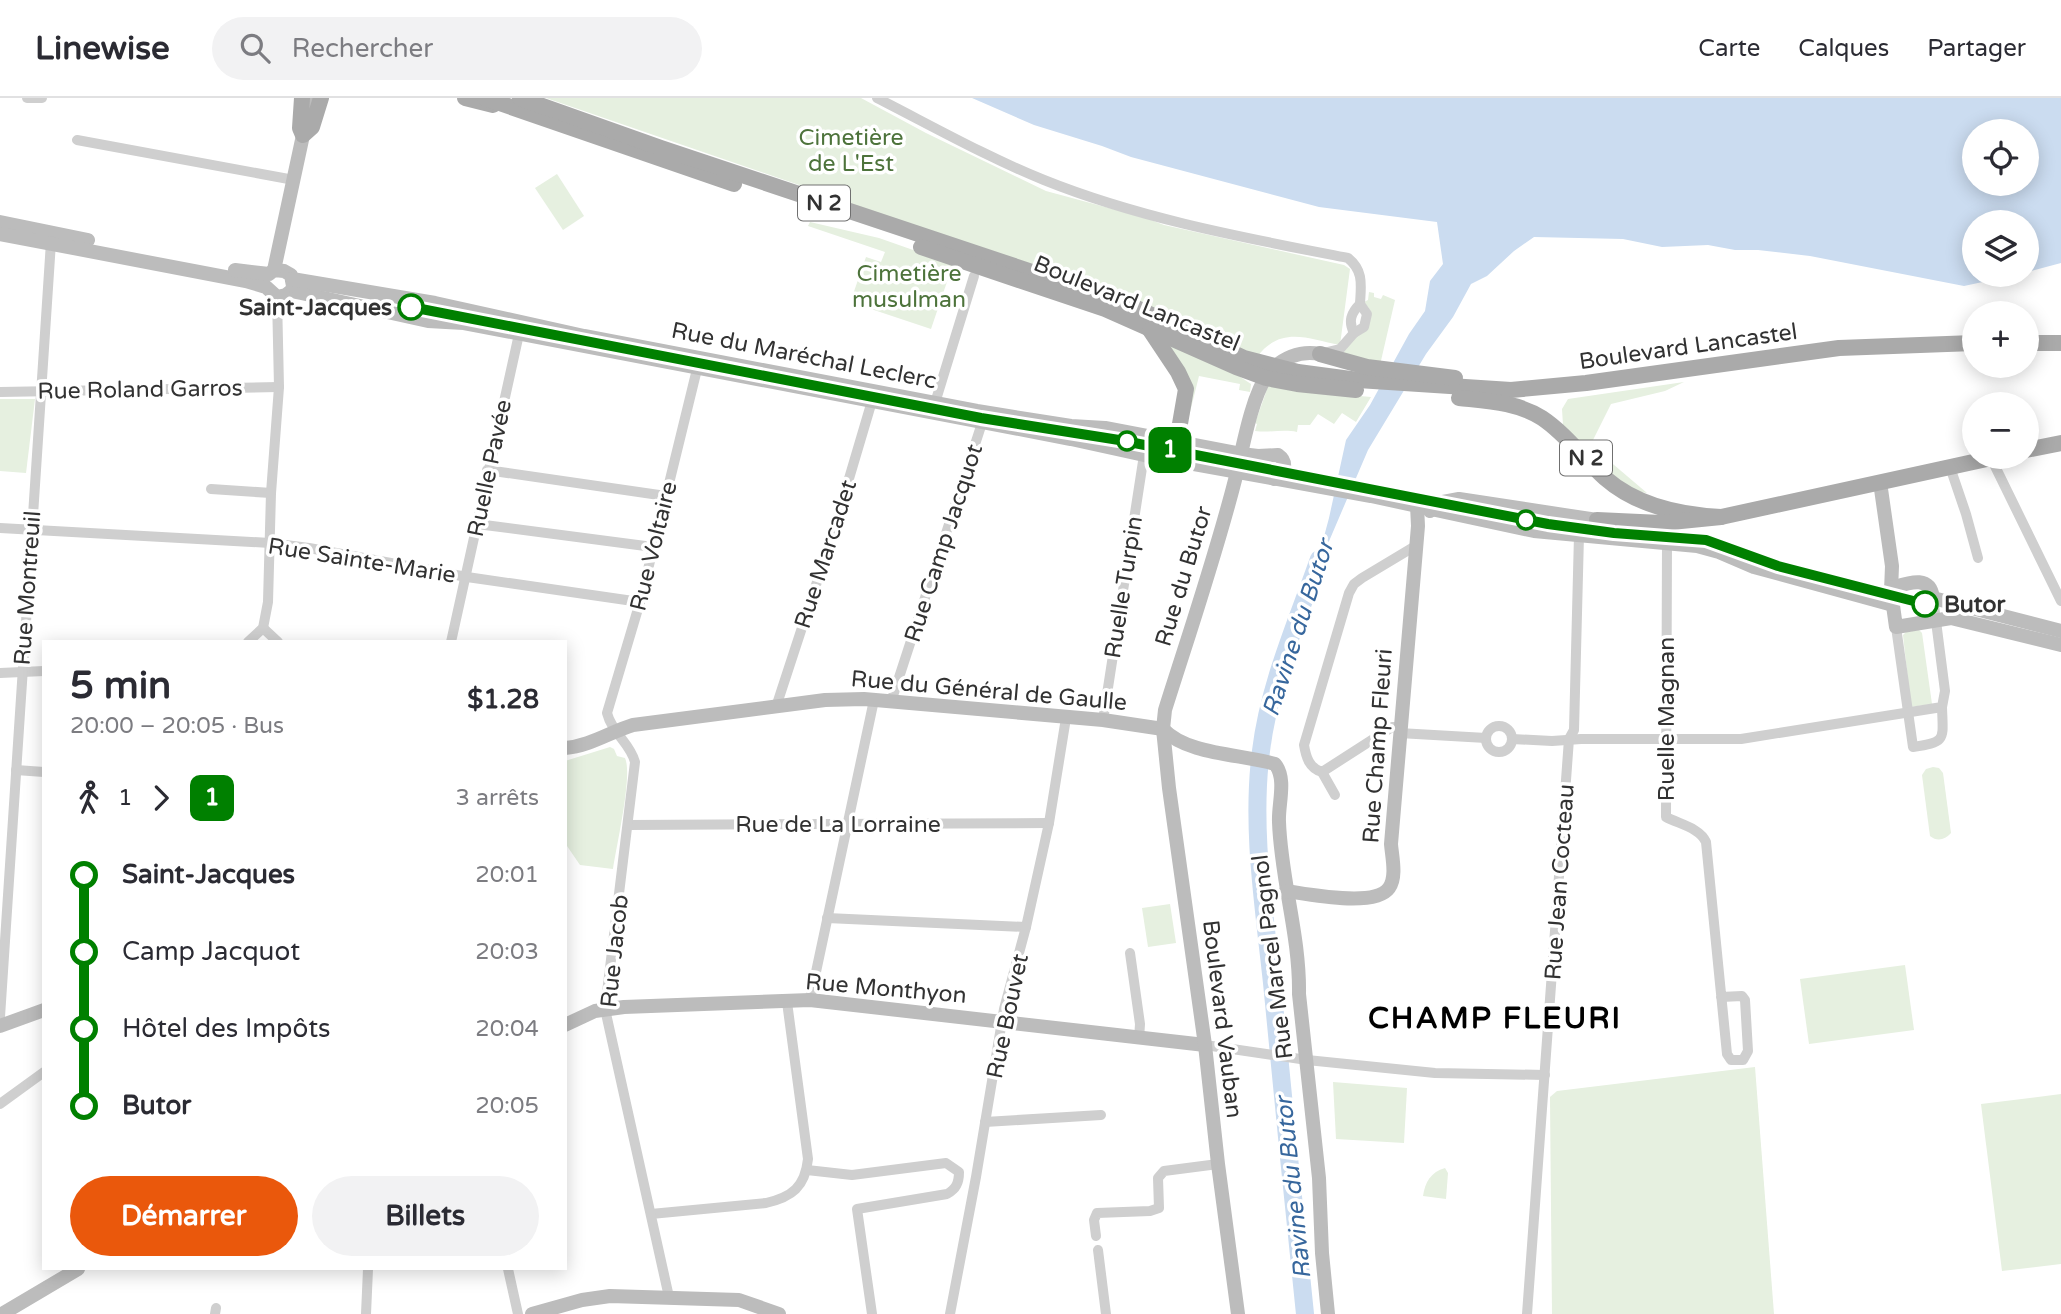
<!DOCTYPE html>
<html lang="fr">
<meta charset="utf-8">
<style>
:root{--surface:#fff;--page:#f2f2f3;--text:#2b2b33;--muted:#7c7c81;--line:#e1e1e2;--accent:#ea580c}
body{margin:0;font-family:"Varela Round",sans-serif;background:var(--page);color:var(--text);height:100vh;display:flex;flex-direction:column;font-size:26px;white-space:nowrap}
*{box-sizing:border-box;margin:0}
p{font-size:23px;color:var(--muted)}
.icon{flex:none;width:38px;height:38px;fill:none;stroke:currentColor;stroke-width:2;stroke-linecap:round;stroke-linejoin:round}
.map{position:relative;flex:1;overflow:hidden}
.side{position:absolute;left:42px;top:542px;width:525px;height:630px;display:flex;flex-direction:column;background:var(--surface);border-radius:0px;box-shadow:0 4px 18px #0003}
.side>*{flex:none}
.badge{padding:0 14px;border-radius:10px;font-size:24px;line-height:46px}
.tools{position:absolute;left:1962px;top:21px;display:grid;gap:14px}
.tools a{display:grid;place-items:center;width:77px;height:77px;border-radius:50%;background:var(--surface);box-shadow:0 4px 18px #0003;font-size:35px}
.map>.badge{position:absolute;translate:-50% -50%;box-shadow:0 0 0 4px #fff}
.legs{display:flex;align-items:center;gap:10px;height:77px;padding:0 28px;font-size:23px}
.legs p{margin-inline-start:auto}
.headline{display:flex;align-items:center;justify-content:space-between;height:119px;padding:0 28px}
h1{font-size:38px;font-weight:700;line-height:52px}
.primary-button{display:flex;gap:14px;margin-top:auto;padding:14px 28px}
.primary-button a{flex:1;height:80px;border-radius:42px;background:var(--accent);color:#fff;font-size:28px;font-weight:700;line-height:80px;text-align:center}
.primary-button a+a{background:var(--page);color:var(--text)}
ul{padding:0 28px;list-style:none}
li{display:flex;align-items:center;gap:24px;height:77px;font-size:26px}
li i{display:grid;place-items:center;width:10px;height:100%;margin:0 9px;background:currentColor}
li i::after{content:'';width:18px;height:18px;margin:-9px;border:5px solid;border-radius:50%;background:var(--surface)}
li p{margin-inline-start:auto}
li:first-child i{background:linear-gradient(#0000 50%,currentColor 0)}
li:last-child i{background:linear-gradient(currentColor 50%,#0000 0)}
header{display:flex;align-items:center;gap:42px;box-sizing:border-box;height:98px;padding:0 35px;background:var(--surface);border-bottom:2px solid var(--line)}
header strong{font-size:33px}
nav{display:flex;gap:38px;margin-inline-start:auto;font-size:24px}
.search{width:490px;height:63px;background:var(--page);display:flex;align-items:center;gap:18px;box-sizing:border-box;padding:0 24px;border-radius:38px;color:var(--muted);font-size:26px}
.map>svg:first-child{display:block}
</style>
<header>
<strong>Linewise</strong>
<div class="search"><svg class="icon" aria-label="search" viewBox="0 0 24 24"><circle cx="10" cy="10" r="6"/><path d="M15 15l6 6"/></svg>Rechercher</div>
<nav><a>Carte</a><a>Calques</a><a>Partager</a></nav>
</header>
<div class="map">
<svg width="2061" height="1216" viewBox="0 0 2061 1216">
<rect width="100%" height="100%" fill="#fff"/>
<g fill="#e6f0e0">
<path d="M546,0H861L926,35L1046,93L1146,120L1164,127L1344,167L1350,171L1340,247C1308,241 1281,227 1257,259L831,98Z"/>
<path d="M557,76L584,118L563,132L535,90Z"/>
<path d="M810,124L879,140L953,166L931,231L853,205L851,202L866,159L881,164L885,154L808,128Z"/>
<path d="M1369,194L1374,195V199L1381,201L1383,197L1395,202L1380,267L1341,258L1351,244L1368,229L1370,212L1364,204L1368,202Z"/>
<path d="M1162,240L1233,274L1251,286L1250,294L1239,292L1240,286L1199,278L1187,326L1191,301Z"/>
<path d="M1684,284L1665,293L1611,306L1592,344L1607,361L1647,395C1618,393 1583,348 1563,327L1562,311L1568,301Z"/>
<path d="M1269,286L1305,293L1371,299L1356,324L1342,315L1334,326L1318,316L1310,327H1298L1297,334C1283,331 1270,335 1255,333L1257,326L1255,325Z"/>
<path d="M0,301H35L26,375L0,373Z"/>
<path d="M1919,532L1922,535L1932,606L1911,609L1903,537L1906,534Z"/>
<path d="M610,649L614,651L617,658L625,660C633,677 616,749 613,771L580,767L565,745V663Z"/>
<path d="M1933,669L1939,670L1943,675L1951,735C1945,742 1937,744 1930,738L1922,677L1926,671Z"/>
<path d="M1170,806L1176,845L1148,849L1142,810Z"/>
<path d="M1905,867L1914,932L1809,946L1800,881Z"/>
<path d="M1755,969L1774,1216H1552L1550,999L1557,993Z"/>
<path d="M1333,984L1407,990L1404,1045L1336,1041Z"/>
<path d="M2061,996V1166L2002,1173L1981,1006Z"/>
<path d="M1445,1070L1448,1075L1446,1101L1423,1098C1425,1084 1431,1074 1445,1070Z"/>
</g>
<path fill="#cbdcf0" fill-rule="evenodd" d="M972,0H2061V165L2027,174L2026,124H1974V177H2015L1964,188L1810,158L1758,152H1735L1708,147L1662,149L1623,141L1534,139L1514,153L1487,178L1471,186L1453,219L1426,256L1368,352L1312,483L1329,420L1346,342L1370,307L1409,236L1425,213L1430,183L1443,166L1437,124L1319,109L1131,59L1102,48L1034,27ZM1974,33H2026V86H1974Z"/>
<g fill="none" stroke-linecap="round" stroke-linejoin="round">
<path stroke="#cbdcf0" stroke-width="18" d="M1305,1216C1293,1106 1283,995 1272,885C1264,809 1251,729 1261,653C1269,586 1297,524 1319,461"/>
<g stroke="#cfcfcf" stroke-width="10">
<path d="M27,0H42"/>
<path d="M877,0C932,28 987,59 1044,82C1141,121 1246,140 1348,160C1364,173 1361,187 1360,206C1351,215 1348,223 1354,235L1340,251L1323,255"/>
<path d="M77,42L294,82"/>
<path d="M1354,235L1364,229L1367,216L1360,206"/>
<path d="M0,294L279,289"/>
<path d="M935,305L974,178"/>
<path d="M1991,360L2061,503"/>
<path d="M1950,369L1966,416L1978,460"/>
<path d="M487,372L666,398"/>
<path d="M211,391L271,395"/>
<path d="M477,426L653,449"/>
<path d="M0,430L270,445L309,450L467,479L640,504"/>
<path d="M1667,444L1666,719C1679,726 1700,730 1706,744L1727,956L1731,962H1743L1748,953L1745,902L1742,898L1721,899"/>
<path d="M1896,529L1913,649C1947,644 1943,642 1942,609"/>
<path d="M263,530L278,544"/>
<path d="M248,544L263,530L268,504L271,395L279,289L277,199"/>
<path d="M451,544L519,236"/>
<path d="M0,575L44,573"/>
<path d="M891,604L982,325"/>
<path d="M776,609L832,438L872,303"/>
<path d="M1103,622L1144,357"/>
<circle cx="1499" cy="641" r="13"/>
<path d="M1399,629H1392L1322,674C1309,670 1306,659 1304,647L1349,495L1354,486L1362,480L1417,447"/>
<path d="M1399,635L1486,640"/>
<path d="M1512,641L1552,643L1581,641H1741L1942,609L1945,593L1933,500"/>
<path d="M16,672L44,674"/>
<path d="M1322,674L1335,697"/>
<path d="M628,727L1049,725"/>
<path d="M827,820L1026,829"/>
<path d="M1130,855L1140,926L1139,941"/>
<path d="M810,902L874,602"/>
<path d="M0,919L51,144"/>
<path d="M1205,947L1307,962L1435,975L1545,977"/>
<path d="M0,1006L44,974"/>
<path d="M985,1024L1101,1017"/>
<path d="M807,1072L852,1077L946,1065L959,1074C959,1085 956,1091 947,1096L857,1111L872,1216"/>
<path d="M651,1116L766,1105C792,1099 805,1089 808,1061L787,904"/>
<path d="M1096,1138L1094,1122L1097,1115L1150,1113L1159,1110L1158,1080L1164,1073L1218,1066"/>
<path d="M1098,1152L1106,1216"/>
<path d="M508,1171L518,1216"/>
<path d="M669,1199L605,911L635,664C630,645 612,635 607,615L640,504L699,263"/>
<path d="M215,1216L216,1210"/>
<path d="M366,1216L368,1171"/>
<path d="M950,1216L976,1079L1004,911L1026,829L1049,725L1066,620"/>
<path d="M1527,1216L1569,641L1574,632L1579,437"/>
</g>
<g stroke="#bcbcbc" stroke-width="14">
<path d="M0,124L88,142"/>
<path d="M0,136L246,183L266,189L277,199L286,197L291,193L301,195L428,223L464,225L1071,341L1144,357L1371,398L1534,433L1697,448L1719,454L1754,469L1893,507"/>
<path d="M235,172L269,176L274,172L284,173L291,177L293,188"/>
<path d="M274,172L311,0"/>
<path d="M292,181L435,205L584,238L977,313L1071,328L1105,330L1241,356L1258,358L1278,357C1288,364 1285,377 1274,381"/>
<path d="M1880,384L1892,468L1891,493L1896,529L1951,520L2061,547"/>
<path d="M1430,413L1443,404L1459,401L1597,422"/>
<path d="M1891,490C1908,485 1930,476 1933,500L2061,533"/>
<path d="M565,650C590,648 610,634 633,627L825,602L864,601L1103,622L1163,631C1187,657 1242,656 1275,666C1287,681 1278,706 1279,724C1281,782 1300,838 1299,896L1319,1080L1322,1155L1328,1216"/>
<path d="M1286,793C1307,796 1375,810 1389,790C1397,779 1392,759 1391,746L1418,428L1417,407"/>
<path d="M565,927L595,913L624,909L810,902L1205,947"/>
<path d="M0,928L44,912"/>
<path d="M2,1216L78,1171"/>
<path d="M532,1216L582,1202L610,1198L739,1202L779,1216"/>
<path d="M1238,1216L1218,1066L1205,947L1169,690L1163,631L1165,612C1189,536 1215,460 1235,382C1242,354 1251,299 1268,276C1281,260 1300,252 1320,256"/>
</g>
<g stroke="#aaa" stroke-width="16">
<path d="M302,0L300,30L303,37L312,29L321,0"/>
<path d="M465,0L493,7"/>
<path d="M485,0L734,86"/>
<path d="M520,0L661,50L1128,206L1244,260L1298,274L1358,282L1511,292L1586,285L1839,250L1974,245"/>
<path d="M921,149L1105,211L1236,269L1266,280L1297,286L1356,292"/>
<path d="M1150,232L1178,274L1186,291L1177,343"/>
<path d="M2026,245H2061"/>
<path d="M1320,256L1367,269L1455,280"/>
<path d="M1459,300C1487,303 1517,304 1542,320C1566,336 1584,361 1605,380C1637,408 1679,417 1721,419"/>
<path d="M2026,352L2061,345"/>
<path d="M1597,422L1661,425L1721,419L1996,359"/>
</g>
</g>
<g fill="none" stroke-linecap="round" stroke-linejoin="round">
<defs>
<path id="line-1" d="M411,209L981,320L1119,342L1548,426L1614,435L1706,442L1778,468L1925,506"/>
</defs>
<use href="#line-1" stroke="#fff" stroke-width="16"/>
<use href="#line-1" stroke="#008000" stroke-width="10"/>
</g>
<g fill="#fff" stroke="#008000" stroke-width="3.5">
<circle cx="411" cy="209" r="12"/>
<circle cx="1127" cy="343" r="9"/>
<circle cx="1526" cy="422" r="9"/>
<circle cx="1925" cy="506" r="12"/>
</g>
<g text-anchor="middle" stroke-width="7" stroke-linejoin="round" paint-order="stroke">
<g fill="#fff" stroke="#707070" stroke-width="2">
<rect x="798" y="87.5" width="52" height="35" rx="5"/>
<rect x="1560" y="342.5" width="52" height="35" rx="5"/>
</g>
<g font-size="21" font-weight="bold" fill="#323232">
<text x="824" y="112">N 2</text>
<text x="1586" y="367">N 2</text>
</g>
<g font-size="23" fill="#4d733b" stroke="#fff">
<text x="851" y="47">Cimetière<tspan x="851" dy="26">de L'Est</tspan></text>
<text x="909" y="183">Cimetière<tspan x="909" dy="26">musulman</tspan></text>
</g>
<g font-size="23" fill="#323232" stroke="#fff">
<text transform="translate(1137 205) rotate(22)" y="8">Boulevard Lancastel</text>
<text transform="translate(1688 248) rotate(-8)" y="8">Boulevard Lancastel</text>
<text transform="translate(804 257) rotate(11)" y="8">Rue du Maréchal Leclerc</text>
<text transform="translate(140 291) rotate(-1)" y="8">Rue Roland Garros</text>
<text transform="translate(489 370) rotate(-78)" y="8">Ruelle Pavée</text>
<text transform="translate(943 445) rotate(-72)" y="8">Rue Camp Jacquot</text>
<text transform="translate(653 448) rotate(-76)" y="8">Rue Voltaire</text>
<text transform="translate(825 456) rotate(-72)" y="8">Rue Marcadet</text>
<text transform="translate(362 462) rotate(9)" y="8">Rue Sainte-Marie</text>
<text transform="translate(1183 478) rotate(-73)" y="8">Rue du Butor</text>
<text transform="translate(1123 489) rotate(-81)" y="8">Ruelle Turpin</text>
<text transform="translate(27 490) rotate(-86)" y="8">Rue Montreuil</text>
<text transform="translate(989 592) rotate(5)" y="8">Rue du Général de Gaulle</text>
<text transform="translate(1666 621) rotate(-90)" y="8">Ruelle Magnan</text>
<text transform="translate(1377 648) rotate(-86)" y="8">Rue Champ Fleuri</text>
<text x="838" y="734">Rue de La Lorraine</text>
<text transform="translate(1559 784) rotate(-86)" y="8">Rue Jean Cocteau</text>
<text transform="translate(614 853) rotate(-84)" y="8">Rue Jacob</text>
<text transform="translate(1272 859) rotate(-97)" y="8">Rue Marcel Pagnol</text>
<text transform="translate(886 890) rotate(5)" y="8">Rue Monthyon</text>
<text transform="translate(1007 918) rotate(-78)" y="8">Rue Bouvet</text>
<text transform="translate(1223 921) rotate(83)" y="8">Boulevard Vauban</text>
</g>
<g font-size="23" font-weight="bold" fill="#323232" stroke="#fff" text-anchor="end">
<text x="392" y="217">Saint-Jacques</text>
<text x="1944" y="514" text-anchor="start">Butor</text>
</g>
<g font-size="24" font-style="italic" fill="#37679d" stroke="#fff">
<text transform="translate(1298 530) rotate(-72)" y="8">Ravine du Butor</text>
<text transform="translate(1293 1090) rotate(-96)" y="8">Ravine du Butor</text>
</g>
<g font-size="30" font-weight="bold" letter-spacing="2" fill="#000" stroke="#fff">
<text x="1495" y="930">CHAMP FLEURI</text>
</g>
</g>
</svg>
<div class="tools">
<a><svg class="icon" aria-label="locate" viewBox="0 0 24 24"><circle cx="12" cy="12" r="6"/><path d="M12 2v4M12 18v4M2 12h4M18 12h4"/></svg></a>
<a><svg class="icon" aria-label="layers" viewBox="0 0 24 24"><path d="M12 4l9 5-9 5-9-5zM3 14l9 5 9-5"/></svg></a>
<a>+</a>
<a>−</a>
</div>
<b class="badge" style="left:1170px;top:352px;background:#008000;color:#fff">1</b>
<section class="side">
<div class="headline"><div><h1>5 min</h1><p>20:00 – 20:05 · Bus</p></div><b>$1.28</b></div>
<div class="legs"><svg class="icon" aria-label="walk" viewBox="0 0 24 24"><circle cx="13" cy="4" r="2"/><path d="M13 8l-2 6 4 7M11 14l-3 7M7 12l3-4h3l4 4"/></svg>1<svg class="icon" aria-label="forward" viewBox="0 0 24 24"><path d="M9 5l7 7-7 7"/></svg><b class="badge" style="background:#008000;color:#fff">1</b><p>3 arrêts</p></div>
<ul>
<li><i style="color:#008000"></i><b>Saint-Jacques</b><p>20:01</p></li>
<li><i style="color:#008000"></i><span>Camp Jacquot</span><p>20:03</p></li>
<li><i style="color:#008000"></i><span>Hôtel des Impôts</span><p>20:04</p></li>
<li><i style="color:#008000"></i><b>Butor</b><p>20:05</p></li>
</ul>
<div class="primary-button"><a>Démarrer</a><a>Billets</a></div>
</section>
</div>
